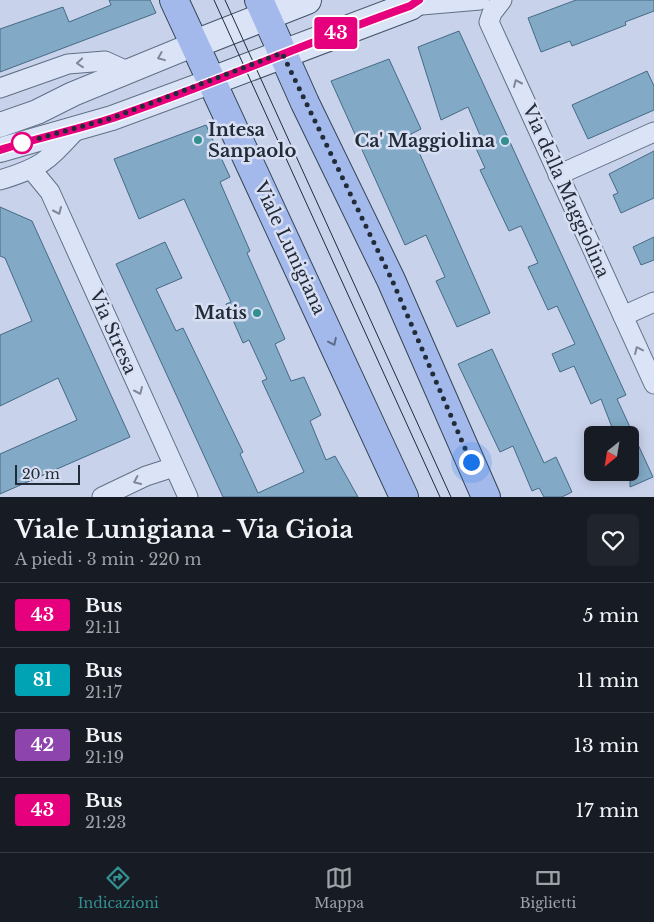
<!DOCTYPE html>
<html lang="it">
<meta charset="utf-8">
<style>
:root{--surface:#171b24;--page:#20242c;--text:#f1f3f6;--muted:#9ea1a6;--line:#363941;--accent:#339091}
body{margin:0;font-family:"Libre Baskerville",serif;background:var(--page);color:var(--text);height:100vh;display:flex;flex-direction:column;font-size:19px;white-space:nowrap}
*{box-sizing:border-box;margin:0}
p{font-size:16px;color:var(--muted)}
.icon{flex:none;width:28px;height:28px;fill:none;stroke:currentColor;stroke-width:2;stroke-linecap:round;stroke-linejoin:round}
.map{position:relative;height:497px;overflow:hidden}
.drawer{display:flex;flex-direction:column;background:var(--surface);flex:1}
.drawer>*{flex:none}
.badge{padding:0 10px;border-radius:4px;font-size:18px;line-height:32px}
.needle{width:32px;rotate:210deg}
.controls{position:absolute;left:584px;top:426px;display:grid;gap:10px}
.controls a{display:grid;place-items:center;width:55px;height:55px;border-radius:8px;background:var(--surface);box-shadow:0 2px 12px #0003;font-size:25px}
.scale{position:absolute;left:15px;bottom:12px;width:65px;box-sizing:border-box;padding-left:5px;border:2px solid #212c38;border-top:0;font-size:14px;line-height:18px;white-space:nowrap;color:#212c38;-webkit-text-stroke:4px #d8dff3;paint-order:stroke}
.you{position:absolute;width:25px;height:25px;margin:-12px;border:4px solid #fff;border-radius:50%;background:#1a73e8;box-shadow:0 0 0 8px #1a73e833}
.map>.badge{position:absolute;translate:-50% -50%;box-shadow:0 0 0 2px #fff}
.round{display:grid;place-items:center;flex:none;width:52px;height:52px;border-radius:8px;background:var(--page)}
.overview{display:flex;align-items:center;justify-content:space-between;height:85px;padding:0 15px}
h1{font-size:24px;font-weight:700;line-height:38px}
ul{padding:0;list-style:none}
li{display:flex;align-items:center;gap:15px;height:65px;padding:0 15px;border-top:1px solid var(--line)}
li div{flex:1}
li b{display:block;font-size:19px}
li em{font-style:normal}
li .badge{min-width:55px;font-weight:700;text-align:center}
.tab-bar{display:flex;justify-content:space-around;align-items:center;height:70px;border-top:1px solid var(--line);background:var(--surface);font-size:14px;color:var(--muted)}
.tab-bar a{display:grid;justify-items:center;gap:2px}
.tab-bar .selected{color:var(--accent)}
.map>svg:first-child{display:block}
</style>
<div class="map">
<svg width="654" height="497" viewBox="0 0 654 497">
<rect width="100%" height="100%" fill="#c9d2eb"/>
<g fill="#82a9c6" stroke="#466a84">
<path d="M109,0H150L156,13L0,72V29L63,7L69,22L111,5Z"/>
<path d="M576,0H654V11L625,22L626,25L572,46L570,41L541,52L528,18Z"/>
<path d="M459,31L626,395L617,399L653,477L630,487V435H615L601,399L591,404L574,366L560,372L552,354L575,344L557,306L548,310L528,267L538,263L521,226L509,231L480,170L485,168L474,144L482,140L468,107L441,120L418,47Z"/>
<path d="M389,59L421,129L411,134L490,313L457,327L436,281L445,277L426,235L405,245L331,81Z"/>
<path d="M647,71L654,86V110L588,139L572,105Z"/>
<path d="M206,125L230,177L220,182L250,251L247,253L285,339L275,344L291,381L304,377L321,415L310,421L326,460L335,456L358,497H223L116,264L165,242L182,278L156,289L176,331L183,328L243,452L240,454L258,493L304,472L262,381L267,379L249,340L243,343L226,304L231,302L184,199L139,219L114,159Z"/>
<path d="M654,151V198L621,213L613,195L618,193L609,174Z"/>
<path d="M0,207L32,221L130,437L0,494V454L77,420L58,378L0,406V335L32,321L5,258L0,256Z"/>
<path d="M654,237V260L641,265L633,247Z"/>
<path d="M492,349L544,463L556,457L572,492L562,497H544L539,488L532,491L513,446L500,452L458,364Z"/>
</g>
<g fill="none" stroke-linecap="round" stroke-linejoin="round">
<defs>
<g id="minor">
<path d="M502,0L492,13L489,22L654,384"/>
<path d="M410,6L480,0"/>
<path d="M0,88L68,64L105,61L127,71"/>
<path d="M32,170L50,192L188,497"/>
<path d="M558,175L654,132"/>
<path d="M0,180C43,167 47,161 77,129"/>
<path d="M623,316L654,302"/>
<path d="M102,497L146,476L174,467"/>
</g>
<g id="tertiary">
<path d="M0,125L37,112L73,94L195,44"/>
<path d="M0,150L112,118L212,81"/>
</g>
<g id="secondary">
<path d="M195,44L307,0"/>
<path d="M212,81L410,6L418,0"/>
</g>
<g id="primary">
<path d="M174,0L404,497"/>
<path d="M259,0L305,103L391,280L486,497"/>
</g>
</defs>
<use href="#minor" stroke="#5f7186" stroke-width="21"/>
<use href="#tertiary" stroke="#5f7186" stroke-width="26"/>
<use href="#secondary" stroke="#425468" stroke-width="30"/>
<use href="#primary" stroke="#324455" stroke-width="30"/>
<use href="#minor" stroke="#dbe3f7" stroke-width="19"/>
<use href="#tertiary" stroke="#dbe3f7" stroke-width="24"/>
<use href="#secondary" stroke="#dbe3f7" stroke-width="28"/>
<use href="#primary" stroke="#a4b9eb" stroke-width="28"/>
<g stroke="#212c38" stroke-width="1">
<path d="M214,0L440,497"/>
<path d="M225,0L451,497"/>
</g>
</g>
<defs><path id="oneway-chevron" d="M-2-3.5L2.5 0L-2 3.5" fill="none" stroke-width="1.6" stroke-linecap="round" stroke-linejoin="round" transform="scale(1.25)"/></defs>
<g stroke="#7e8898">
<use href="#oneway-chevron" transform="translate(161 57) rotate(158)"/>
<use href="#oneway-chevron" transform="translate(80 63) rotate(175)"/>
<use href="#oneway-chevron" transform="translate(517 83) rotate(-114)"/>
<use href="#oneway-chevron" transform="translate(58 211) rotate(66)"/>
<use href="#oneway-chevron" transform="translate(638 350) rotate(-115)"/>
<use href="#oneway-chevron" transform="translate(139 391) rotate(66)"/>
<use href="#oneway-chevron" transform="translate(137 481) rotate(155)"/>
</g>
<use stroke="#5c6b89" href="#oneway-chevron" transform="translate(333 342) rotate(65)"/>
<g fill="none" stroke-linecap="round" stroke-linejoin="round">
<defs>
<path id="line" d="M0,150C37,138 76,130 113,118C213,84 311,41 410,6L419,0"/>
</defs>
<use href="#line" stroke="#fff" stroke-width="11"/>
<use href="#line" stroke="#e6007e" stroke-width="8"/>
<path stroke="#212c38" stroke-width="5" stroke-dasharray="0 9" d="M22,143L112,118L282,53L392,280L471,462"/>
</g>
<g fill="#339091" stroke="#d8dff3" stroke-width="2">
<circle cx="198" cy="140" r="5"/>
<circle cx="505" cy="141" r="5"/>
<circle cx="257" cy="313" r="5"/>
</g>
<circle fill="#fff" stroke="#e6007e" stroke-width="2.5" cx="22" cy="143" r="10"/>
<g text-anchor="middle" stroke-width="5" stroke-linejoin="round" paint-order="stroke">
<g font-size="18" font-weight="bold" fill="#212c38" stroke="#d8dff3" text-anchor="end">
<text x="208" y="136" text-anchor="start">Intesa<tspan x="208" dy="21">Sanpaolo</tspan></text>
<text x="495" y="147">Ca' Maggiolina</text>
<text x="247" y="319">Matis</text>
</g>
<g font-size="18" fill="#212c38" stroke="#d8dff3">
<text transform="translate(566 191) rotate(66)" y="6">Via della Maggiolina</text>
<text transform="translate(290 248) rotate(65)" y="6">Viale Lunigiana</text>
<text transform="translate(113 332) rotate(66)" y="6">Via Stresa</text>
</g>
</g>
</svg>
<div class="controls">
<a><svg class="needle" viewBox="-14 -14 28 28"><path d="M0-13l5 13h-10z" fill="#e53935"/><path d="M0 13l5-13h-10z" fill="#9ea1a6"/></svg></a>
</div>
<div class="scale">20 m</div>
<div class="you" style="left:471px;top:462px"></div>
<b class="badge" style="left:336px;top:33px;background:#e6007e;color:#fff">43</b>
</div>
<section class="drawer">
<div class="overview"><div><h1>Viale Lunigiana - Via Gioia</h1><p>A piedi · 3 min · 220 m</p></div><a class="round"><svg class="icon" aria-label="heart" viewBox="0 0 24 24"><path d="M12 20l-8-8c-3-5 5-10 8-4 3-6 11-1 8 4z"/></svg></a></div>
<ul>
<li><span class="badge" style="background:#e6007e;color:#fff">43</span><div><b>Bus</b><p>21:11</p></div><em>5 min</em></li>
<li><span class="badge" style="background:#00a3b4;color:#fff">81</span><div><b>Bus</b><p>21:17</p></div><em>11 min</em></li>
<li><span class="badge" style="background:#8e44ad;color:#fff">42</span><div><b>Bus</b><p>21:19</p></div><em>13 min</em></li>
<li><span class="badge" style="background:#e6007e;color:#fff">43</span><div><b>Bus</b><p>21:23</p></div><em>17 min</em></li>
</ul>
</section>
<nav class="tab-bar">
<a class="selected"><svg class="icon" aria-label="directions" viewBox="0 0 24 24"><path d="M12 3l9 9-9 9-9-9zM9 14v-3h6M13 9l2 2-2 2"/></svg>Indicazioni</a>
<a><svg class="icon" aria-label="map" viewBox="0 0 24 24"><path d="M3 6l6-2 6 2 6-2v14l-6 2-6-2-6 2zM9 4v14M15 6v14"/></svg>Mappa</a>
<a><svg class="icon" aria-label="tickets" viewBox="0 0 24 24"><path d="M3 7h18v10H3zM15 7v10"/></svg>Biglietti</a>
</nav>
